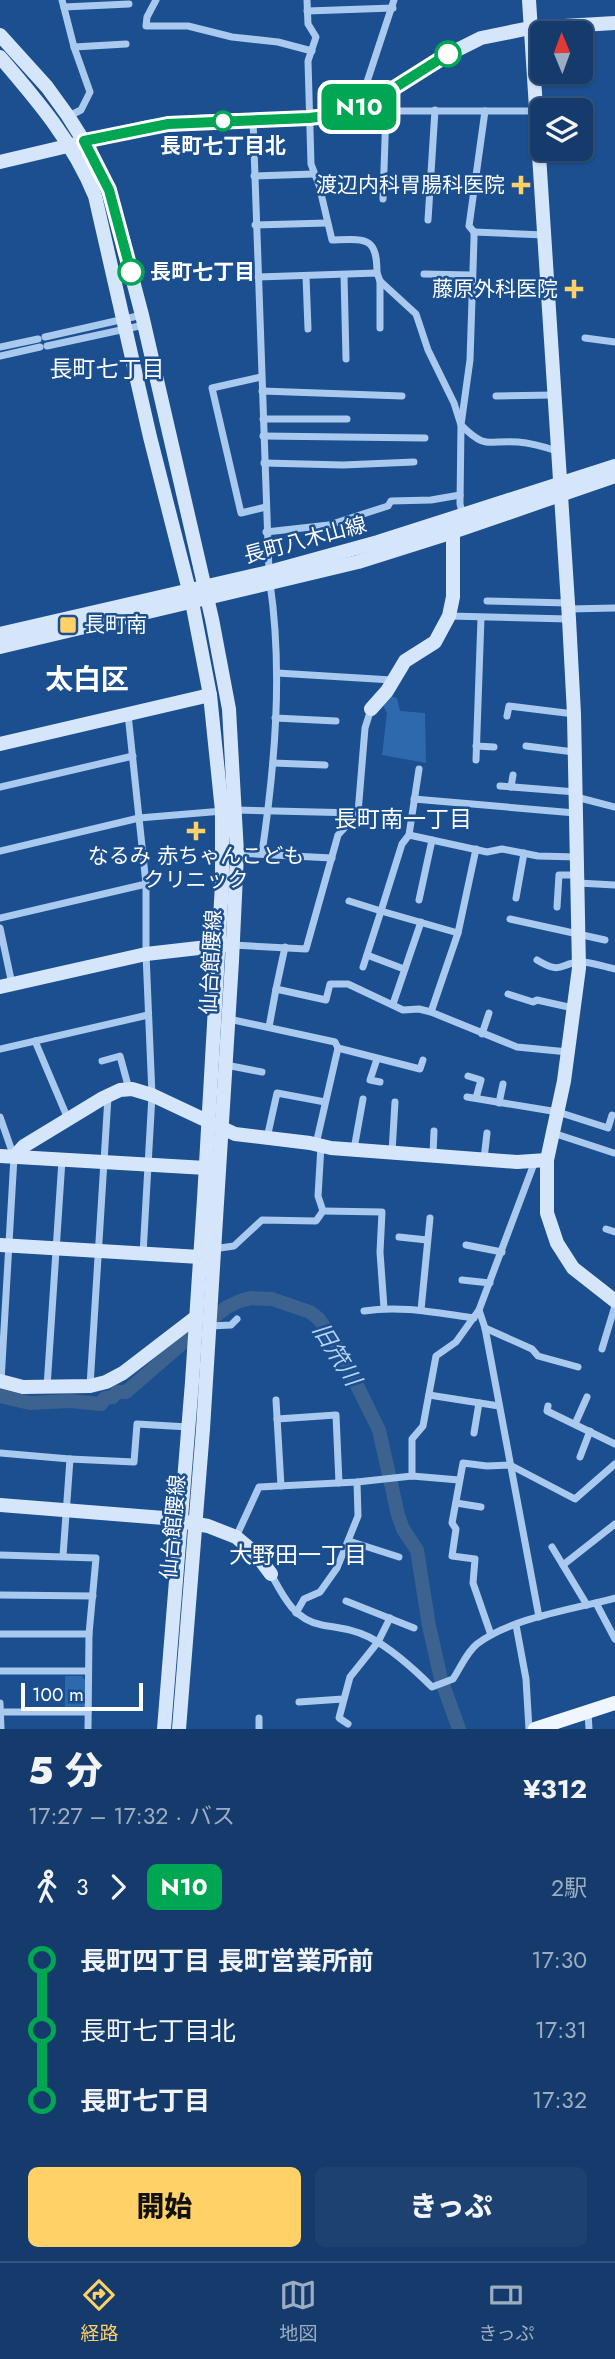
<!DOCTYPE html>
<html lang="ja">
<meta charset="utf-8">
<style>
:root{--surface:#143b6b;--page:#1d4271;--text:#f1f3f6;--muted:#9dadc1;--line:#33557e;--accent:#ffd166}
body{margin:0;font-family:Jost,"Noto Sans JP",sans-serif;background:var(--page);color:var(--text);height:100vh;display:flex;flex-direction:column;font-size:26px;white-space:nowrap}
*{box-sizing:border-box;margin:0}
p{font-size:23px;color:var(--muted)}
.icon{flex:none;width:38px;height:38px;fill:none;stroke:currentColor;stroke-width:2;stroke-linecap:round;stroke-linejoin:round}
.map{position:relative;height:1729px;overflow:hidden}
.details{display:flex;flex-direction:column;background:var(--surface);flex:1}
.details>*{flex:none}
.badge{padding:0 14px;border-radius:10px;font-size:24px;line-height:46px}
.needle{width:46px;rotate:359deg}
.controls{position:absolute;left:530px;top:21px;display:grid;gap:14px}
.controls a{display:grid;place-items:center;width:63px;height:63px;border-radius:10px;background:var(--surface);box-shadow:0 2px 5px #0004,0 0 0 2px var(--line);font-size:35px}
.scale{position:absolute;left:21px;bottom:18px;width:122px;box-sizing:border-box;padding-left:7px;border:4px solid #fff;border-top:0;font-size:19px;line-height:24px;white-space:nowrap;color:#fff;-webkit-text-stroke:5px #1b4f8f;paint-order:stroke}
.map>.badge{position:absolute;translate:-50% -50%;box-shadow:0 0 0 4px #fff}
.legs{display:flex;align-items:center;gap:10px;height:77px;padding:0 28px;font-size:23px}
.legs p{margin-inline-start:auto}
.headline{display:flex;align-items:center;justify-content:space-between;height:119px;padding:0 28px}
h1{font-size:38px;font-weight:800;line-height:52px}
.primary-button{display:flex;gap:14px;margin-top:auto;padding:14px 28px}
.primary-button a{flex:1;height:80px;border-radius:10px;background:var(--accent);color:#111;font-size:28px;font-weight:800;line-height:80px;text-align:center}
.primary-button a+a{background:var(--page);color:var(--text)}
ul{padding:0 28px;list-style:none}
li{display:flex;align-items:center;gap:24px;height:70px;font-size:26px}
li i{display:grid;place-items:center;width:10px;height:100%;margin:0 9px;background:currentColor}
li i::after{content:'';width:18px;height:18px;margin:-9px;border:5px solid;border-radius:50%;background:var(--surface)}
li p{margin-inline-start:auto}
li:first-child i{background:linear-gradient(#0000 50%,currentColor 0)}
li:last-child i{background:linear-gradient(currentColor 50%,#0000 0)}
.tabs{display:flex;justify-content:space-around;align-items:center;height:98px;border-top:2px solid var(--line);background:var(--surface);font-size:19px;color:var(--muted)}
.tabs a{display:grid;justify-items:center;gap:4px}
.tabs .on{color:var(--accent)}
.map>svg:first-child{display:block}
</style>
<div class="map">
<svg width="615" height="1729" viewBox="0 0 615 1729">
<rect width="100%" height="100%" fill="#1b4f8f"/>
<g fill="#2e69ad">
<path d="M391,696L397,698L400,711L425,713L426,763L382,755L387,713L382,703Z"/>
<path d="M65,1676H82L85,1680V1708H65Z"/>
</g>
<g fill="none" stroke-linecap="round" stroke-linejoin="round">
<path stroke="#3c6290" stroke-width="14" d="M0,1396L30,1403L70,1401L101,1404L105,1398L113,1397L117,1392H126L201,1327L227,1307L240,1301L251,1298L272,1299L310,1312L319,1319L340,1351L379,1430L398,1515L403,1529L417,1550L429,1626L441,1679L459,1729"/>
<g stroke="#a9c9ee" stroke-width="7">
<path d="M62,0L74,47L90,92L81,110L69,116"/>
<path d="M156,0L147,17L146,26H188L232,37L278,42L312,51"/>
<path d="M307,0L308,24L316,37L308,61L311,164L319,185L332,240C366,239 377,236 377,273"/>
<path d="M64,7L129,4"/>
<path d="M307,11L393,8"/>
<path d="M74,47L126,44"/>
<path d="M372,102L377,108L389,111H536"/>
<path d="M367,104L362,97L394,0"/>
<path d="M485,111L469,226L474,232V239L470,360L461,425C486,450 487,440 518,442C531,443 545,447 557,451"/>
<path d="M253,120L269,572"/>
<path d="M254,176L314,174"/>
<path d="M383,199L386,110"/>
<path d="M428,220L435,110"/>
<path d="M255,225L327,223"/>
<path d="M474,232L544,235"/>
<path d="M424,274L471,275"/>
<path d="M344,275L346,359"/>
<path d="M306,276L308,329"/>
<path d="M258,277L377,273L380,281L416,314L428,350L454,403L461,425L460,504L463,516"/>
<path d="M380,328V281"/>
<path d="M45,337L142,315"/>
<path d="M585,338L615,342"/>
<path d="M47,346L144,325"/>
<path d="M0,347L38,339"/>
<path d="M0,356L40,347"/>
<path d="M261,377L212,388L241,513L266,507"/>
<path d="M262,391L402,396"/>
<path d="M496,396L554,395"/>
<path d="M263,419H347"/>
<path d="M263,436L425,438"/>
<path d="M264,463L343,465L414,462"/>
<path d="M266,532L329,525L388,506L391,501L431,500L460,495"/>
<path d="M487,601L568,603"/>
<path d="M569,609L615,608"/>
<path d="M449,616L569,619"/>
<path d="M277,673L392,680"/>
<path d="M128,714L146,884V954L152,1095L143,1254"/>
<path d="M507,716L509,706L574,714"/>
<path d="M275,718L336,721"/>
<path d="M476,746L494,747"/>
<path d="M526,746L574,752"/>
<path d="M476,760L481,618"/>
<path d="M273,763L325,765"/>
<path d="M419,769L409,835L402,844L381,911L458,933"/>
<path d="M500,786L576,792"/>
<path d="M0,787L133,756"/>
<path d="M511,787L513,775"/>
<path d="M576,797L615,807"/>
<path d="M414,799L575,813"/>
<path d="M235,810L358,813"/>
<path d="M409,835L487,852L502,849L538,856L577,857"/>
<path d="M0,851L139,818L223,811"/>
<path d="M237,853L332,858"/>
<path d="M262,853C275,764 283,672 270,583"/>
<path d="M578,883L615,885"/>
<path d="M516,898L524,853"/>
<path d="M419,900L432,840"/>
<path d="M349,901L381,911L363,967"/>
<path d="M557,907L559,875H577"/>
<path d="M0,918L146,884"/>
<path d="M510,919L605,940"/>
<path d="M0,928L12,984"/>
<path d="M233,945L306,949L338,835L358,813L365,728L371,709"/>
<path d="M285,947L276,989L326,1000L330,984H348L403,1010L419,1009L431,1012L517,1047L568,1052"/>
<path d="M367,955L404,969"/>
<path d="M537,960C563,976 560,962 581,962C592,962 604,967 615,969"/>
<path d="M508,994L533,1002L537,1000L573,1008"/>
<path d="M393,1004L421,922"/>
<path d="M431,1012L458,933L476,849"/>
<path d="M229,1019L335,1042L338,1048L316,1144"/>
<path d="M269,1027L276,989"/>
<path d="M482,1034L489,1013"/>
<path d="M35,1041L68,1119"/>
<path d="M338,1048L420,1069L423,1060"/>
<path d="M0,1049L148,1015"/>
<path d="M377,1059L370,1080L380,1082"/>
<path d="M102,1061L120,1056L129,1089"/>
<path d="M226,1065L262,1072"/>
<path d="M468,1076L481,1080L476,1098"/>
<path d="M467,1097L558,1112L608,1128L612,1115"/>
<path d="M499,1103L503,1084"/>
<path d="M0,1117L14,1157L1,1381"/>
<path d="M553,1133L614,1153"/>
<path d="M267,1138L277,1093L325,1102"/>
<path d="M354,1149L363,1099"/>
<path d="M392,1152L395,1102"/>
<path d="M433,1154L434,1131"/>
<path d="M484,1159L487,1133"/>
<path d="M323,1211L382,1212L380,1252L384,1308"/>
<path d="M606,1229L615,1232"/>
<path d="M399,1237L427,1240"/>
<path d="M466,1245L502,1252"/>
<path d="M213,1249L234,1246L262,1220L316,1221L323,1211L318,1196L321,1146"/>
<path d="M462,1280L490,1283"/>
<path d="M421,1310L430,1218"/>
<path d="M479,1310L485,1328L539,1617"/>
<path d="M364,1311C401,1305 437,1313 474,1318"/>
<path d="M210,1326L231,1325L237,1319"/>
<path d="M485,1328L532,1349L538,1356L578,1367"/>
<path d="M602,1349L615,1306"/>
<path d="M90,1386L108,1097"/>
<path d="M47,1387L62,1160"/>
<path d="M429,1395L499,1406"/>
<path d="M276,1400L281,1486"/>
<path d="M548,1406L547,1411L615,1444"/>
<path d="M277,1419L336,1415L339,1483"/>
<path d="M575,1424L587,1397"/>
<path d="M474,1433L479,1403"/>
<path d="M0,1453L70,1459"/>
<path d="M580,1457L590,1431"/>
<path d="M412,1476V1439L423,1426L436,1356L456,1342L479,1310L535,1161"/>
<path d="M456,1503L481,1507"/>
<path d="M236,1537L259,1487L357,1482L412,1476L459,1480"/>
<path d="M349,1541L399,1557"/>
<path d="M552,1547L587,1605"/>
<path d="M0,1555L96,1558L89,1634"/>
<path d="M63,1556L70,1459L134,1462L137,1424L188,1427"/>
<path d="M563,1565L615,1524"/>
<path d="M271,1574C283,1596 294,1620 322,1625C339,1628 353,1629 369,1637C392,1649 414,1669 432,1687L453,1679C461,1667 466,1653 477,1644C510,1618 575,1609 615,1598"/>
<path d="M0,1595L93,1596"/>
<path d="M346,1601L414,1628"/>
<path d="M596,1603L615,1639"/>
<path d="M296,1613L304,1599L320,1592L337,1568L358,1516L357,1482"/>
<path d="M516,1625L526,1679L529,1729"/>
<path d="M0,1634H89L88,1729"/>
<path d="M491,1635L473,1583L475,1559L452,1556L456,1529L452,1523L463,1463L487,1466L510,1465L575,1499L615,1464"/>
<path d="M0,1671H88"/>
<path d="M299,1702L343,1699"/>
<path d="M0,1703L1,1729"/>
<path d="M0,1712H88"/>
<path d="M588,1712L589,1729"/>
<path d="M348,1724L339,1718L350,1677L378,1642L390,1618"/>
<path d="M259,1729V1718"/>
</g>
<g stroke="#d6e6fa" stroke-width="14">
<path d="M529,0L569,619L574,714L579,968L564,1081L547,1160V1213L557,1243L573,1268L615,1301"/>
<path d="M0,35L47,87L68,116L90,151L109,190L142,315L212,619L229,709L237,853L232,961L203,1429L179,1729"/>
<path d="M0,57C37,100 73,142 95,196L150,437L192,602L210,695L222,811V884L204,1199L192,1382L164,1729"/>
<path d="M0,162L148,127L196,122L309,118L333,115L372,102L449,54L481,38L530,28L615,23"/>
<path d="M0,634L269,572L378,542L615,466"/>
<path d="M0,647L358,562L453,532L615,476"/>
<path d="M371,709L387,691L405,661L435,642L449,616L453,597V532"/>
<path d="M0,744L210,695"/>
<path d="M0,987L146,954L225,945"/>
<path d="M0,1156L206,1168"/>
<path d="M14,1157L24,1146L103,1098L120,1090L132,1089L152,1095L235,1134L310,1143L331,1148L517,1162L547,1160"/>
<path d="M0,1245L200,1257"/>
<path d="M0,1381L23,1387L90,1386L106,1382L123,1373L196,1317"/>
<path d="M0,1505L164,1518L208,1526L236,1537L256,1554L271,1574"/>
</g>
<path stroke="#f0f6ff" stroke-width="14" d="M535,1729L615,1703"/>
</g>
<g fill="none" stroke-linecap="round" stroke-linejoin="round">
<defs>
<path id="line-1" d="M131,272L109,190L84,141L168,124L309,118L334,115L372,102L448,54"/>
</defs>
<use href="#line-1" stroke="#fff" stroke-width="16"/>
<use href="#line-1" stroke="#00a651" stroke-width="10"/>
</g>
<g fill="#fff" stroke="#00a651" stroke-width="3.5">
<circle cx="448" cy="54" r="12"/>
<circle cx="223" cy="121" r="9"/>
<circle cx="131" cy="272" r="12"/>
</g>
<g fill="#ffd166" stroke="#1b4f8f" stroke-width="2.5">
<path d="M517.5 174.5h7v7h7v7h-7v7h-7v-7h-7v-7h7z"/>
<path d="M570.5 278.5h7v7h7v7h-7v7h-7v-7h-7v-7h7z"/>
<rect x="59" y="616" width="18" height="18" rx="3.5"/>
<path d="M192.5 820.5h7v7h7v7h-7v7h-7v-7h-7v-7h7z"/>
</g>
<g text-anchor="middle" stroke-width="5" stroke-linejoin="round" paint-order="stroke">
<g font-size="21" font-weight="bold" fill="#fff" stroke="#1b4f8f">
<text x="223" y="153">長町七丁目北</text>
<text x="150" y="279" text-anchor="start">長町七丁目</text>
</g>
<g font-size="21" fill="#fff" stroke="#1b4f8f" text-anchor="end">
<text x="505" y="192">渡辺内科胃腸科医院</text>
<text x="558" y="296">藤原外科医院</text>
<text x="84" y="632" text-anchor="start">長町南</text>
<text x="196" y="863" text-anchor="middle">なるみ 赤ちゃんこども<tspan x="196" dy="24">クリニック</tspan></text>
</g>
<g font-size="21" fill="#fff" stroke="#1b4f8f">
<text transform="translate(305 540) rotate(-15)" y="7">長町八木山線</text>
<text transform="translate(211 962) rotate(-87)" y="7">仙台館腰線</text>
<text transform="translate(173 1527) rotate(-85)" y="7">仙台館腰線</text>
</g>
<g font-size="23" fill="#fff" stroke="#1b4f8f">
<text x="107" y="377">長町七丁目</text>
<text x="403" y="827">長町南一丁目</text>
<text x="298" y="1563">大野田一丁目</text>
</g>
<g font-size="23" font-style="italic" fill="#b5d3f5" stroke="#1b4f8f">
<text transform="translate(337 1354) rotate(58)" y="8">旧笊川</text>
</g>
<g font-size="28" font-weight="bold" fill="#fff" stroke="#1b4f8f">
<text x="87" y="689">太白区</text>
</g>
</g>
</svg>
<div class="controls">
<a><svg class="needle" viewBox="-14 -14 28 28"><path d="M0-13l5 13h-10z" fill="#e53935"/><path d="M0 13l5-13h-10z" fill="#9dadc1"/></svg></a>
<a><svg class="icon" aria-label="layers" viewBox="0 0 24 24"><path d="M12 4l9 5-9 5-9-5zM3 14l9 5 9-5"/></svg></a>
</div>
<div class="scale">100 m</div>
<b class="badge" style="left:359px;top:107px;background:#00a651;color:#fff">N10</b>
</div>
<section class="details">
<div class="headline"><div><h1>5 分</h1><p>17:27 – 17:32 · バス</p></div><b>¥312</b></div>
<div class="legs"><svg class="icon" aria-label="walk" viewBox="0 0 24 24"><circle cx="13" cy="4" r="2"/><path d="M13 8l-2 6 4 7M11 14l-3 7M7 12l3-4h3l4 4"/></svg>3<svg class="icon" aria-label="forward" viewBox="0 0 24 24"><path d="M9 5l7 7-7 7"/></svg><b class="badge" style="background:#00a651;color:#fff">N10</b><p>2駅</p></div>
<ul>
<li><i style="color:#00a651"></i><b>長町四丁目 長町営業所前</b><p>17:30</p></li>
<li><i style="color:#00a651"></i><span>長町七丁目北</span><p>17:31</p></li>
<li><i style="color:#00a651"></i><b>長町七丁目</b><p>17:32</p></li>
</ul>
<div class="primary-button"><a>開始</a><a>きっぷ</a></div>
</section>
<nav class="tabs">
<a class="on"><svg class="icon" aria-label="directions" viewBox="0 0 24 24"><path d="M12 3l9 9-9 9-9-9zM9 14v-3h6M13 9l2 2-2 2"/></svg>経路</a>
<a><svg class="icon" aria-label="map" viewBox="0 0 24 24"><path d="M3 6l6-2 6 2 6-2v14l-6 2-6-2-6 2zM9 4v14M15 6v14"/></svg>地図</a>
<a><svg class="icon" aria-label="tickets" viewBox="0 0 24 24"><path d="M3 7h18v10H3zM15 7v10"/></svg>きっぷ</a>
</nav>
